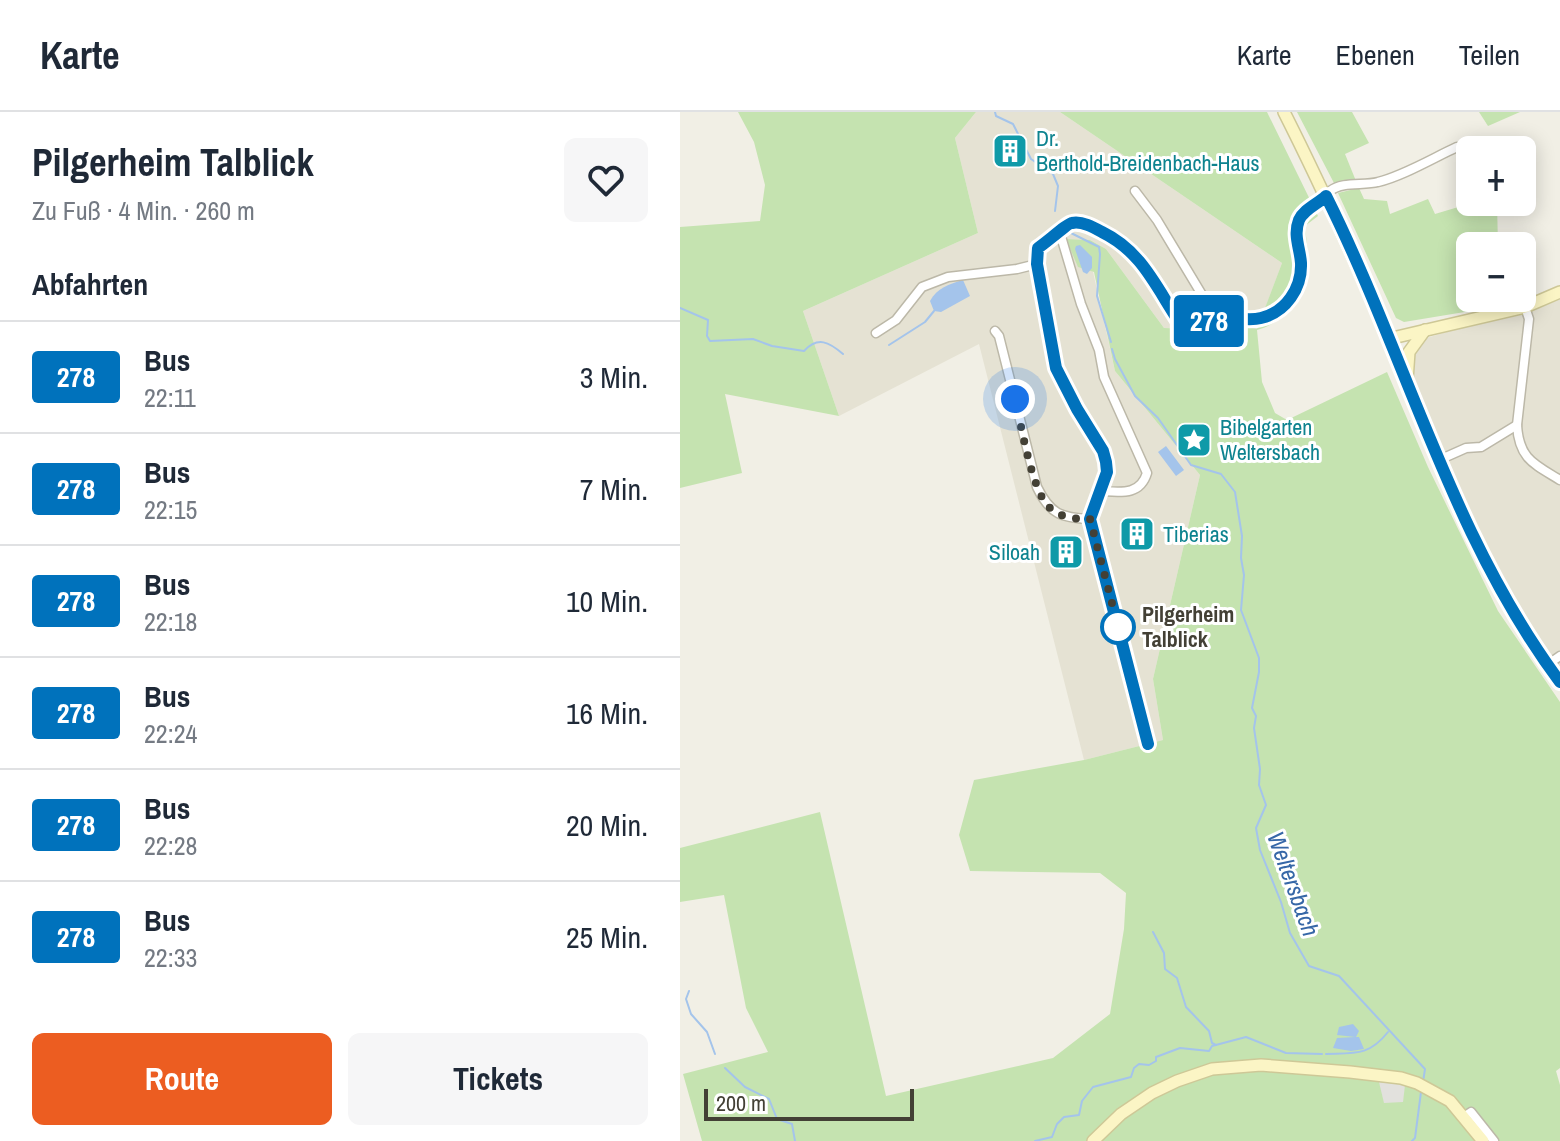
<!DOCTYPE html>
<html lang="de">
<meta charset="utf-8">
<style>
:root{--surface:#fff;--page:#f6f6f7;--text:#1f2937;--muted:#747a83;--line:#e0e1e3;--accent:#ec5d21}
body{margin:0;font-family:"Archivo Narrow",sans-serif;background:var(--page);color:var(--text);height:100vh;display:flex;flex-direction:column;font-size:30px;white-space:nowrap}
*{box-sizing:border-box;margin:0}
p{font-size:26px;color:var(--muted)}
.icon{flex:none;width:44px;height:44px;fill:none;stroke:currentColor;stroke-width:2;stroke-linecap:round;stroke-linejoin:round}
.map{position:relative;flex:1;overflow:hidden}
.panel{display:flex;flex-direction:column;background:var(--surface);width:680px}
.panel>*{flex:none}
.badge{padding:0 16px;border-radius:6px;font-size:28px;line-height:52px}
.fabs{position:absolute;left:776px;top:24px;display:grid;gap:16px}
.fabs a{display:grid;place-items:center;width:80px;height:80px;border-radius:12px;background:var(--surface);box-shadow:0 4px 20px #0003;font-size:40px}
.scale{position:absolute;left:24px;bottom:20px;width:210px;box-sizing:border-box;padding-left:8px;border:4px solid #434035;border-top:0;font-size:22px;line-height:28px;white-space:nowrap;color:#434035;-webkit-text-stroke:6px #fff;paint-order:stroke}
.you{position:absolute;width:40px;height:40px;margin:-20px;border:6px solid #fff;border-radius:50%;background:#1a73e8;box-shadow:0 0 0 12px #1a73e833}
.map>.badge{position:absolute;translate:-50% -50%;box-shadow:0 0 0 4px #fff}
h2{padding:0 32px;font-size:30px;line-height:72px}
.round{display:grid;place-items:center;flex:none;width:84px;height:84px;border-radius:12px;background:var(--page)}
.summary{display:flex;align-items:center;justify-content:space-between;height:136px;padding:0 32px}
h1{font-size:38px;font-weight:700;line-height:60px}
.action{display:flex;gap:16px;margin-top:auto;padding:16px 32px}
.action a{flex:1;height:92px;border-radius:12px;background:var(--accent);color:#fff;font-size:32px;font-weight:700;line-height:92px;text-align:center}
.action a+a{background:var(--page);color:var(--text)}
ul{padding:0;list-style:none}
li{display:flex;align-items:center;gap:24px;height:112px;padding:0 32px;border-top:2px solid var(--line)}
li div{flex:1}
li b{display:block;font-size:30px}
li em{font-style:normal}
li .badge{min-width:88px;font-weight:700;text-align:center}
header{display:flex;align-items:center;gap:48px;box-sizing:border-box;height:112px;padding:0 40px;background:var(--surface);border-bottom:2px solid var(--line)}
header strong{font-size:38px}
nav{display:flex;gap:44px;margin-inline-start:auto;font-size:28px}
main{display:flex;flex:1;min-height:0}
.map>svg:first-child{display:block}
</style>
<header>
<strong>Karte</strong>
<nav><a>Karte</a><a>Ebenen</a><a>Teilen</a></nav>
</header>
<main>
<section class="panel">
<div class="summary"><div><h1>Pilgerheim Talblick</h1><p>Zu Fuß · 4 Min. · 260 m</p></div><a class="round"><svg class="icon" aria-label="heart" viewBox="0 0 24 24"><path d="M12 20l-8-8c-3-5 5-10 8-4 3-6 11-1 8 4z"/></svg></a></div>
<h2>Abfahrten</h2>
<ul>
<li><span class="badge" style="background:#0072bc;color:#fff">278</span><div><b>Bus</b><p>22:11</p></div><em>3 Min.</em></li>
<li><span class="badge" style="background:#0072bc;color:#fff">278</span><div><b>Bus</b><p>22:15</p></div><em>7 Min.</em></li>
<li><span class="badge" style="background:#0072bc;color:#fff">278</span><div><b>Bus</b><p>22:18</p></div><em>10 Min.</em></li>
<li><span class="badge" style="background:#0072bc;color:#fff">278</span><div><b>Bus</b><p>22:24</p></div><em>16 Min.</em></li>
<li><span class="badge" style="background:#0072bc;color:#fff">278</span><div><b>Bus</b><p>22:28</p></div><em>20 Min.</em></li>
<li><span class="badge" style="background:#0072bc;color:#fff">278</span><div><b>Bus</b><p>22:33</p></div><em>25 Min.</em></li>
</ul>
<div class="action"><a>Route</a><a>Tickets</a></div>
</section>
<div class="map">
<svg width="880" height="1029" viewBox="0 0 880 1029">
<rect width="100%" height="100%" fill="#f1efe5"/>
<g fill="#e5e2d3">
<path d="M296,0H380L602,151L577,218L548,211L513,217L484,216L426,137L410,128L386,127L413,160L435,259L520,363L473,567L483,628L404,648L299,232L159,304L123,199L298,121L275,26Z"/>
<path d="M880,180V559L821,470L801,432L735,275L731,243L743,227L853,195Z"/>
</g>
<g fill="#c5e3b0">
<path d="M58,0H296L275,26L298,121L123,199L159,304L45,282L62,361L0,376V115L80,109L85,73L74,30Z"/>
<path d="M380,0H587L638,104L625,114C626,128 630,145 627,159C623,184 603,212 577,218L582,270L595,301L607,308L707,260L748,355L818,499L880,590V956L876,959L880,973V1029H22L3,962L88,940L66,896L44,783L0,790V736L140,700L206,984L373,946L430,902L444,817L446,781L420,761L290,759L279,723L294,668L404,648L483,628L473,567L520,363L435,259L414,160L398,155L386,127L410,128L426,137L484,216L513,217L548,211L577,217L602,151Z"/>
<path d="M617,0H672L689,31L665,42L676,69L654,71Z"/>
<path d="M799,0H840L808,14Z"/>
<path d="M679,76L684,87L707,89L710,102L748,87L755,102L795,90H817L818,134H790V186H820L821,194L724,210L716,206L658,81Z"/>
</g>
<path fill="#e2e1dd" d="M699,970L725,973L723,990L704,991Z"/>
<g fill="#a4c4eb">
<path d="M400,133L412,145V156L407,162L403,160L395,137L396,134Z"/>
<path d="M283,168L290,184L261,200L254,199L250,189C257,176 269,172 283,168Z"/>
<path d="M486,334L504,358L496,364L478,340Z"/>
<path d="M673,912L679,919L676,925H679L684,937L671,939L653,936L657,926L675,925L657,923L659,915Z"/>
</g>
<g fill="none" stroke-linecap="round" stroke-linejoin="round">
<g stroke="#a4c4eb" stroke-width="2">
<path d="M315,0L316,4L333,12L351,47L373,62L378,74L375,99"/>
<path d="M389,120L419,135L420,142L417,184L431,230"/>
<path d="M0,196L28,208L27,224L30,229L73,227L92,234L124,239C138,224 149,230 163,242"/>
<path d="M209,233L245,210L254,199"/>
<path d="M432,237L435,247L455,284L478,306L511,353L541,362L555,380L562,424L561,446L564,463L561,498L579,546V560L572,596L576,604L574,616L580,657L579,673L586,693L576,716L580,738L601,790L610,821L629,854L659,864L745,957L743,970"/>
<path d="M473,820L484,841L485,857L497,866L506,895L529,919L532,931L536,933"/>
<path d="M9,879L6,887L11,902L27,920L35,942"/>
<path d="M646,942C675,941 689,944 708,920"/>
<path d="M45,956L65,975L89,987L97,1007L112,1012L115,1029"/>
<path d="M355,1029L372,1025L377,1012L384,1005L399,1003L402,989L413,975L451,965L454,956L459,952L469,953L476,949V945L500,936L529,939L532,934L566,925L606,941L642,942"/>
<path d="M732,1029L735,1026L741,980"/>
</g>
<defs>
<g id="street">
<path d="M455,79L477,108L536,206"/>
<path d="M380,121L401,192L419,238L424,265L467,361C460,384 440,380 421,379"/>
<path d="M845,195L849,207L837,313C839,347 854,352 880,368"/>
<path d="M315,219L319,224L357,375C370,402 381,406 410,407"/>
<path d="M196,221L216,208L242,175L268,165L337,157L357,152"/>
<path d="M759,348L786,336L801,335L837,313"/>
<path d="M867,553L880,544"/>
<path d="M468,632L410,407L427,360L426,350L423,339L397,297L376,256L357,152L358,136L371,129L387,112L393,110L411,114L453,139L498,208C514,219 522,208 538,206C552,204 566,209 581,206C606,201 622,176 621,151C620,136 613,122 619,108C624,97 641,87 650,79C663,69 683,74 698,70C723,64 753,46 777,35"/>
<path d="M785,1004L791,1000L814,1029"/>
</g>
<g id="secondary">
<path d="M604,0C649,89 689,180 728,272C772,376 812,478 880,570"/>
<path d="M708,227L845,195L880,180"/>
<path d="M727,268L729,240L745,218"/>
<path d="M413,1029L441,1002L472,981L497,969L532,957L581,953L670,960L721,966L737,971L770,989L803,1029"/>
</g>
</defs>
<use href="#street" stroke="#bcb8a8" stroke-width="11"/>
<use href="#secondary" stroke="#cec897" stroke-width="14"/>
<use href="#street" stroke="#fff" stroke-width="8"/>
<use href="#secondary" stroke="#fbf5c5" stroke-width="11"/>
</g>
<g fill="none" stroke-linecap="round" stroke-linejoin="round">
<defs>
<path id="line" d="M468,632L410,407L427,360L426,350L423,339L397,297L376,256L357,152L358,136C366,131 388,111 392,111C402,109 413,115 422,120C461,139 475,173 498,208C514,219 522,208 538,206C552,204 567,210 581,206C606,200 622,176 621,151C620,136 613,123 619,108C624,97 638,92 646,84C726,244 771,424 880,570"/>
</defs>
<use href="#line" stroke="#fff" stroke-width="18"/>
<use href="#line" stroke="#0072bc" stroke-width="12"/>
<path stroke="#434035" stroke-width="8" stroke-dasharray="0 14.4" d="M335,287C341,312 352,379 369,395C380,406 396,407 410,407L439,518L438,515"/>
</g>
<defs>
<symbol id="building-square" viewBox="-11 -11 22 22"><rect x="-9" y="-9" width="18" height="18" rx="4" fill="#0f9aa8" stroke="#fff"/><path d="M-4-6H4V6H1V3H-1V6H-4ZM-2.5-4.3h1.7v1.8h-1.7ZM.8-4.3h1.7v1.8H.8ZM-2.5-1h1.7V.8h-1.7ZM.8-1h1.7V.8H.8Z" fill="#fff"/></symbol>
<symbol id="sight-square" viewBox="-11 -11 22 22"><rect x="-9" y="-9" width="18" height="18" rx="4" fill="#0f9aa8" stroke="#fff"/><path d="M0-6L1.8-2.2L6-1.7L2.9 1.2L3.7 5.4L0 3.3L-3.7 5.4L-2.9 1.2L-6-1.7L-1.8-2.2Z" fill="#fff"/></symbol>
</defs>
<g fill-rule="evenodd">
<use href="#building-square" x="310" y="19" width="40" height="40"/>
<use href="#sight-square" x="494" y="308" width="40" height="40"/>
<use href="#building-square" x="437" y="402" width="40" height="40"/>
<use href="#building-square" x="366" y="420" width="40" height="40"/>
</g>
<circle fill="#fff" stroke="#0072bc" stroke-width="4" cx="438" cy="515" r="16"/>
<g text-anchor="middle" stroke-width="6" stroke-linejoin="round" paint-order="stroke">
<g font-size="22" fill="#0d838f" stroke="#fff" text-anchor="start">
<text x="356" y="34">Dr.<tspan x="356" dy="25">Berthold-Breidenbach-Haus</tspan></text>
<text x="540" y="323">Bibelgarten<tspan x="540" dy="25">Weltersbach</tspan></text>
<text x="483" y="430">Tiberias</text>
<text x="360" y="448" text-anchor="end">Siloah</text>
</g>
<g font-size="22" font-weight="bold" fill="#434035" stroke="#fff" text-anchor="start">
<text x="462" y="510">Pilgerheim<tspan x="462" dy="25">Talblick</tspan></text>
</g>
<g font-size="24" font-style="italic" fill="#3667a7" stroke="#fff">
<text transform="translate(613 772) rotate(70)" y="8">Weltersbach</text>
</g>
</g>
</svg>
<div class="fabs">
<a>+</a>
<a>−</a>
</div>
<div class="scale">200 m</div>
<div class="you" style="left:335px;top:287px"></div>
<b class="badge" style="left:529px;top:209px;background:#0072bc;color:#fff">278</b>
</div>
</main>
